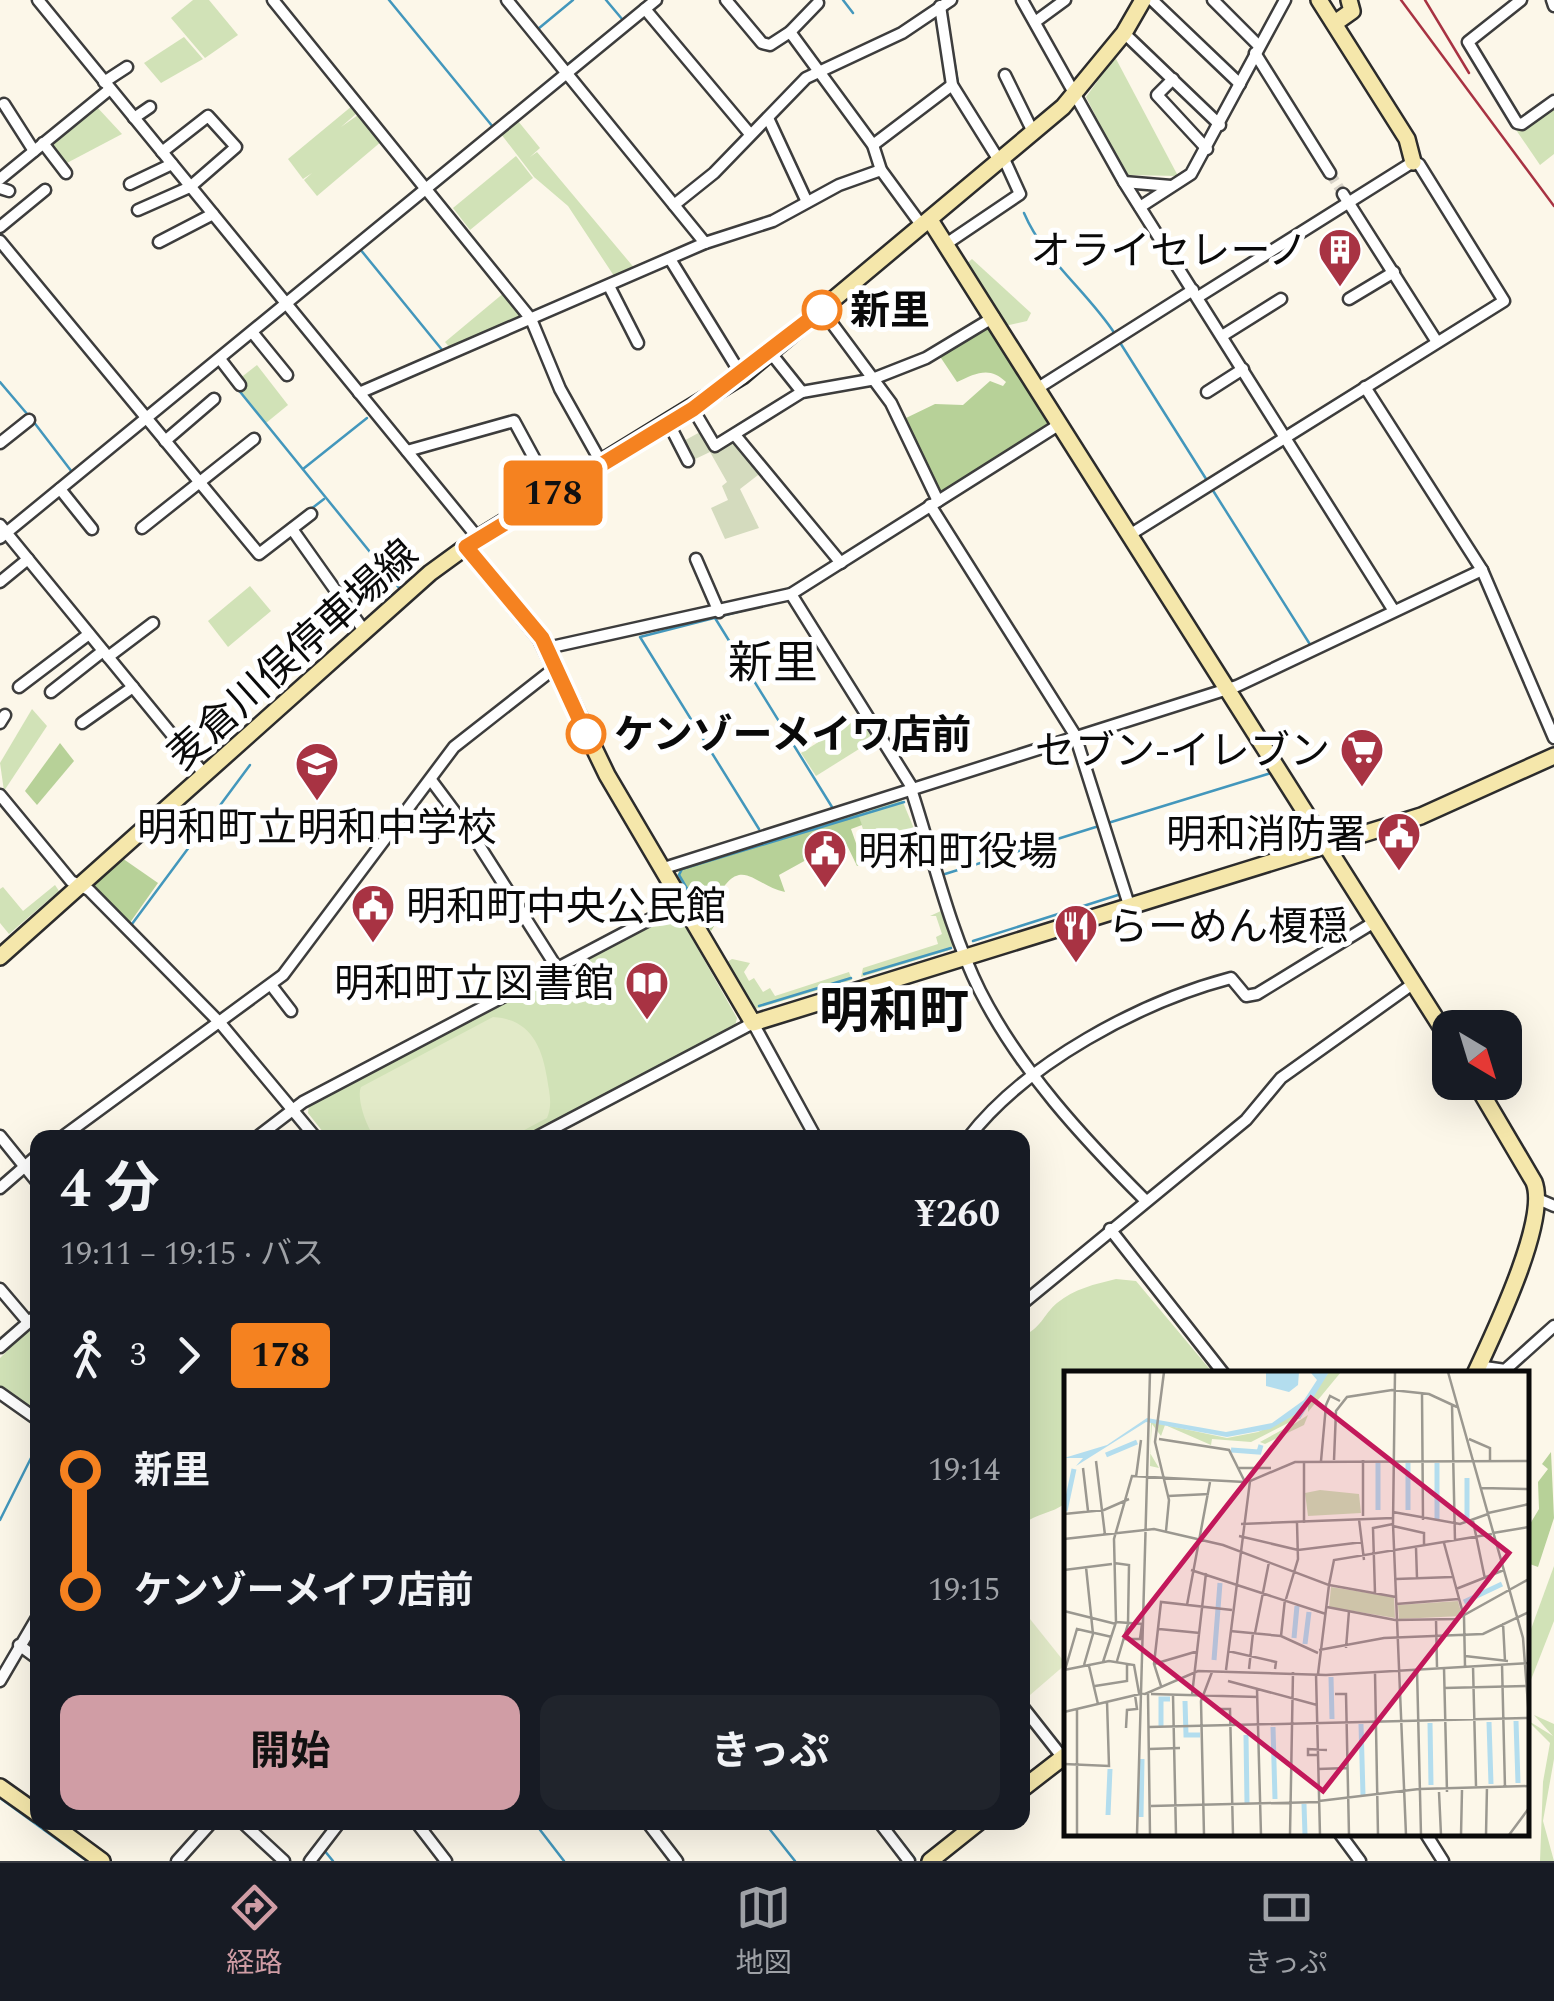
<!DOCTYPE html>
<html lang="ja">
<meta charset="utf-8">
<style>
:root{--surface:#171b24;--page:#20242c;--text:#f1f3f6;--muted:#9ea1a6;--line:#363941;--accent:#d09da5}
body{margin:0;font-family:Spectral,"Noto Sans JP",serif;background:var(--page);color:var(--text);height:100vh;display:flex;flex-direction:column;font-size:38px;white-space:nowrap}
*{box-sizing:border-box;margin:0}
p{font-size:32px;color:var(--muted)}
.icon{flex:none;width:55px;height:55px;fill:none;stroke:currentColor;stroke-width:2;stroke-linecap:round;stroke-linejoin:round}
.map{position:relative;flex:1;overflow:hidden}
.details{position:absolute;left:30px;top:1130px;width:1000px;height:700px;display:flex;flex-direction:column;background:var(--surface);border-radius:20px;box-shadow:0 10px 40px #0002}
.details>*{flex:none}
.badge{padding:0 20px;border-radius:8px;font-size:35px;line-height:65px}
.needle{width:65px;rotate:142deg}
.buttons{position:absolute;left:1432px;top:1010px;display:grid;gap:20px}
.buttons a{display:grid;place-items:center;width:90px;height:90px;border-radius:20px;background:var(--surface);box-shadow:0 10px 40px #0002;font-size:50px}
.map>.badge{position:absolute;translate:-50% -50%;box-shadow:0 0 0 5px #fff}
.legs{display:flex;align-items:center;gap:15px;height:110px;padding:0 30px;font-size:32px}
.legs p{margin-inline-start:auto}
.overview{display:flex;align-items:center;justify-content:space-between;height:170px;padding:0 30px}
h1{font-size:55px;font-weight:700;line-height:75px}
.primary-button{display:flex;gap:20px;margin-top:auto;padding:20px 30px}
.primary-button a{flex:1;height:115px;border-radius:20px;background:var(--accent);color:#111;font-size:40px;font-weight:700;line-height:115px;text-align:center}
.primary-button a+a{background:var(--page);color:var(--text)}
ul{padding:0 30px;list-style:none}
li{display:flex;align-items:center;gap:35px;height:120px;font-size:38px}
li i{display:grid;place-items:center;width:15px;height:100%;margin:0 12px;background:currentColor}
li i::after{content:'';width:25px;height:25px;margin:-12px;border:8px solid;border-radius:50%;background:var(--surface)}
li p{margin-inline-start:auto}
li:first-child i{background:linear-gradient(#0000 50%,currentColor 0)}
li:last-child i{background:linear-gradient(currentColor 50%,#0000 0)}
.tabs{display:flex;justify-content:space-around;align-items:center;height:140px;border-top:2px solid var(--line);background:var(--surface);font-size:28px;color:var(--muted)}
.tabs a{display:grid;justify-items:center;gap:5px}
.tabs .on{color:var(--accent)}
.map>svg:first-child{display:block}
</style>
<div class="map">
<svg width="1554" height="1861" viewBox="0 0 1554 1861">
<rect width="100%" height="100%" fill="#fcf7e9"/>
<g fill="#d1e2b7">
<path d="M193,0H209L238,35L205,58L171,18Z"/>
<path d="M184,37L203,59L161,83L144,63Z"/>
<path d="M1115,57L1178,176L1127,175L1123,170L1086,97Z"/>
<path d="M96,106L122,134L65,164L49,144Z"/>
<path d="M352,106L357,113L341,127L358,115L382,141L317,196L304,180L312,173L303,179L288,159Z"/>
<path d="M1554,106V154L1540,165L1514,127H1526Z"/>
<path d="M518,121L540,148L530,157L537,152L636,270L616,279L568,206L534,177L501,134Z"/>
<path d="M516,156L533,178L470,230L453,208Z"/>
<path d="M972,259L1031,313L1027,321L1005,326L965,265Z"/>
<path d="M505,292L522,317L450,348L445,342Z"/>
<path d="M257,365L288,405L266,423L234,383Z"/>
<path d="M250,586L271,611L228,647L208,621Z"/>
<path d="M32,709L47,726L4,791L0,763Z"/>
<path d="M860,716L875,739L816,776L801,753Z"/>
<path d="M902,800L915,831L868,846L858,813Z"/>
<path d="M55,885L59,891L9,934L0,923V889L3,887L23,911Z"/>
<path d="M943,910L954,945L950,950L861,977L863,968L938,944L936,937L942,934L936,916H930Z"/>
<path d="M672,913L676,921L681,919L737,1018L735,1026L523,1137H327L308,1113L309,1105Z"/>
<path d="M732,959L750,963L744,972L749,981L754,978L763,992L770,988L775,996L849,972L852,980L755,1009L727,962Z"/>
<path d="M1116,1279L1136,1281L1213,1373L1066,1374V1503C1051,1514 1037,1513 1023,1524V1335C1040,1330 1043,1315 1057,1303C1074,1289 1095,1284 1116,1279Z"/>
<path d="M37,1321V1414L0,1387V1358Z"/>
<path d="M1554,1566V1621L1527,1690V1640Z"/>
<path d="M1534,1715L1554,1724V1759L1543,1821L1554,1861H1540L1543,1782L1550,1743L1527,1720L1553,1736Z"/>
</g>
<g fill="#b7d198">
<path d="M991,324L1053,423L940,492L906,418L935,404L963,405L990,381L1003,386L1006,382C990,366 976,373 957,382L939,355Z"/>
<path d="M60,743L74,761L37,805L25,791Z"/>
<path d="M858,813L862,825L851,829L863,863L857,866L844,839L833,834L826,849L779,875L785,892C754,886 741,853 717,898L719,918L711,931L677,875L681,868Z"/>
<path d="M122,858L158,883L129,924L92,883Z"/>
<path d="M1551,1452L1554,1518L1538,1567L1527,1563V1529L1539,1509L1538,1482L1548,1469L1542,1464Z"/>
</g>
<path fill="#d4dbbe" d="M702,431L712,450L735,440L762,472L740,489L759,528L725,539L711,508L728,500L722,486L727,482L710,452L691,461L680,443Z"/>
<g fill="#e2eac8">
<path d="M493,1017C530,1019 542,1046 547,1078C549,1092 553,1104 547,1118L511,1137L376,1138C367,1130 356,1098 361,1087Z"/>
<path d="M1022,1609L1066,1664L1030,1695L1023,1685Z"/>
</g>
<g fill="none" stroke-linecap="round" stroke-linejoin="round">
<g stroke="#4397bc" stroke-width="2.5">
<path d="M389,0L493,127"/>
<path d="M606,0L622,19"/>
<path d="M843,0L853,13"/>
<path d="M946,11L958,84"/>
<path d="M538,29L573,0"/>
<path d="M567,65L623,20"/>
<path d="M1024,213C1044,260 1087,291 1115,334"/>
<path d="M360,249L443,351"/>
<path d="M1119,341L1208,482"/>
<path d="M219,366L229,378"/>
<path d="M0,382L28,415"/>
<path d="M237,388L400,589"/>
<path d="M33,421L72,472"/>
<path d="M303,469L367,418"/>
<path d="M1212,489L1311,646"/>
<path d="M311,509L324,499"/>
<path d="M715,618L832,807"/>
<path d="M1108,823L1271,773"/>
<path d="M759,829L640,637L773,603"/>
<path d="M945,874L1099,826"/>
<path d="M132,924L250,765"/>
<path d="M708,924L679,875L682,869L904,802"/>
<path d="M973,941L1118,895"/>
<path d="M864,974L951,948"/>
<path d="M759,1006L851,978"/>
<path d="M0,1520L38,1444"/>
<path d="M0,1798L87,1861"/>
<path d="M534,1822L564,1861"/>
<path d="M764,1822L795,1861"/>
<path d="M886,1822L915,1859"/>
<path d="M324,1850L333,1861"/>
</g>
<path stroke="#d8d3c8" stroke-width="10" stroke-dasharray="10 5" stroke-linecap="butt" d="M1330,173L1343,194"/>
<defs>
<g id="street">
<path d="M38,0L478,538"/>
<path d="M273,0L531,319L560,389L602,464"/>
<path d="M507,0L705,243"/>
<path d="M726,0L762,43L770,45L790,32L818,3"/>
<path d="M1022,0L1124,182L1394,611"/>
<path d="M1152,0L1240,84"/>
<path d="M1213,0L1259,46"/>
<path d="M1521,0L1468,42L1517,123L1522,124L1554,101"/>
<path d="M1552,0L1554,6"/>
<path d="M940,6L952,85L1000,162"/>
<path d="M645,9L750,134"/>
<path d="M1035,22L1065,0"/>
<path d="M790,32L873,145L881,170L922,226"/>
<path d="M1124,33L1220,125"/>
<path d="M1255,53L1330,173"/>
<path d="M1005,75L1034,134"/>
<path d="M1173,79L1157,95L1207,149"/>
<path d="M104,82L127,67"/>
<path d="M4,104L34,151"/>
<path d="M134,118L150,107"/>
<path d="M768,118L807,202"/>
<path d="M43,143L66,173"/>
<path d="M873,145L952,85"/>
<path d="M0,179L110,89"/>
<path d="M1124,182L1171,186"/>
<path d="M130,184L172,164"/>
<path d="M0,188L9,191"/>
<path d="M1343,194L1437,342"/>
<path d="M674,205L714,173L806,78L902,33L951,0"/>
<path d="M1140,207L1191,174L1285,0"/>
<path d="M138,210L190,187L236,147L208,116L162,152"/>
<path d="M0,227L45,190"/>
<path d="M0,241L259,554L311,514"/>
<path d="M159,242L213,214"/>
<path d="M946,244L1020,194L1004,159"/>
<path d="M670,259L742,376"/>
<path d="M609,286L638,343"/>
<path d="M1349,299L1394,272"/>
<path d="M822,310L891,403L938,501"/>
<path d="M252,332L287,375"/>
<path d="M1222,336L1281,299"/>
<path d="M770,352L802,392"/>
<path d="M220,359L240,385"/>
<path d="M1365,387L1482,570L1554,738"/>
<path d="M1038,388L1193,290"/>
<path d="M1207,392L1243,369"/>
<path d="M359,393L705,243L773,221L839,185L881,170"/>
<path d="M693,409L715,446L802,392L870,380L926,358L994,317"/>
<path d="M669,424L688,461"/>
<path d="M735,435L841,563"/>
<path d="M165,441L214,399"/>
<path d="M0,443L29,420"/>
<path d="M407,451L514,421L553,493"/>
<path d="M60,489L92,529"/>
<path d="M930,505L1075,735L1129,905"/>
<path d="M0,525L205,775"/>
<path d="M142,528L254,439"/>
<path d="M292,529L365,632"/>
<path d="M1131,534L1504,301L1419,164L1413,162L1198,297"/>
<path d="M0,538L656,0"/>
<path d="M696,559L719,612"/>
<path d="M0,582L28,559"/>
<path d="M791,594L913,789"/>
<path d="M547,648L791,594L1060,424"/>
<path d="M108,657L153,623"/>
<path d="M19,687L89,634"/>
<path d="M51,692L103,651"/>
<path d="M0,723L5,715"/>
<path d="M82,723L133,687"/>
<path d="M431,780L475,839L557,968"/>
<path d="M911,789C933,856 949,929 980,991C1020,1070 1083,1138 1145,1200"/>
<path d="M0,795L71,881L89,890L221,1024L316,1138"/>
<path d="M162,813L189,837"/>
<path d="M661,869L1237,686L1482,570"/>
<path d="M271,985L291,1011"/>
<path d="M0,1136L38,1183"/>
<path d="M61,1138L283,975L454,747L556,667"/>
<path d="M256,1138L303,1102L681,903"/>
<path d="M535,1138L753,1023L816,1138"/>
<path d="M968,1138C1026,1063 1140,1002 1231,978L1246,996L1257,994L1376,921"/>
<path d="M0,1188L38,1155"/>
<path d="M1538,1199L1554,1206"/>
<path d="M1110,1229L1224,1374"/>
<path d="M0,1289L28,1322"/>
<path d="M1022,1304L1246,1120L1281,1078L1414,983"/>
<path d="M0,1347L38,1314"/>
<path d="M1478,1366L1505,1370L1554,1326"/>
<path d="M0,1393L38,1420"/>
<path d="M19,1645L38,1659"/>
<path d="M0,1681L38,1616"/>
<path d="M1022,1706L1063,1758"/>
<path d="M242,1822L284,1861"/>
<path d="M416,1822L446,1861"/>
<path d="M647,1822L677,1861"/>
<path d="M879,1822L909,1861"/>
<path d="M1340,1834L1360,1861"/>
<path d="M1426,1834L1443,1861"/>
<path d="M177,1861L212,1822"/>
<path d="M310,1861L340,1822"/>
</g>
<g id="secondary">
<path d="M1319,0L1407,139L1413,162"/>
<path d="M1335,23L1352,11L1349,0"/>
<path d="M930,220L1450,1041"/>
<path d="M466,547L541,638L607,775L753,1023L1421,816L1554,756"/>
<path d="M0,957L430,573L478,538L742,376L1063,107L1124,33L1143,0"/>
<path d="M1475,1374C1493,1335 1549,1220 1534,1182L1475,1082"/>
<path d="M0,1787L38,1814"/>
<path d="M1022,1789L1066,1755"/>
<path d="M49,1822L102,1861"/>
<path d="M930,1861L979,1822"/>
</g>
</defs>
<use href="#street" stroke="#3d3d3d" stroke-width="15"/>
<use href="#secondary" stroke="#2c2c2c" stroke-width="20"/>
<use href="#street" stroke="#fff" stroke-width="10"/>
<use href="#secondary" stroke="#f5e7ab" stroke-width="15"/>
<g stroke="#a83343" stroke-width="2.5">
<path d="M1401,0L1554,206"/>
<path d="M1425,0L1469,73"/>
</g>
</g>
<g fill="none" stroke-linecap="round" stroke-linejoin="round">
<defs>
<path id="line-1" d="M586,734L542,638L466,547L693,409L822,310"/>
</defs>
<use href="#line-1" stroke="#fff" stroke-width="22"/>
<use href="#line-1" stroke="#f58220" stroke-width="15"/>
</g>
<defs>
<symbol id="building-pin" viewBox="-11 -11 22 30"><path d="M0 17L-7.5 6A9.5 9.5 0 1 1 7.5 6Z" fill="#a83343" stroke="#fff"/><path d="M-4-6H4V6H1V3H-1V6H-4ZM-2.5-4.3h1.7v1.8h-1.7ZM.8-4.3h1.7v1.8H.8ZM-2.5-1h1.7V.8h-1.7ZM.8-1h1.7V.8H.8Z" fill="#fff"/></symbol>
<symbol id="supermarket-pin" viewBox="-11 -11 22 30"><path d="M0 17L-7.5 6A9.5 9.5 0 1 1 7.5 6Z" fill="#a83343" stroke="#fff"/><path d="M-6-5.5h2.5l.6 2H6L4.5 2H-2.5L-4.4-4H-6ZM-1.5 3.2a1.3 1.3 0 1 0 .1 0ZM3 3.2a1.3 1.3 0 1 0 .1 0Z" fill="#fff"/></symbol>
<symbol id="school-pin" viewBox="-11 -11 22 30"><path d="M0 17L-7.5 6A9.5 9.5 0 1 1 7.5 6Z" fill="#a83343" stroke="#fff"/><path d="M0-5L7-2L0 1L-7-2ZM-4 1L0 2.5L4 1V4Q0 6-4 4Z" fill="#fff"/></symbol>
<symbol id="civic-pin" viewBox="-11 -11 22 30"><path d="M0 17L-7.5 6A9.5 9.5 0 1 1 7.5 6Z" fill="#a83343" stroke="#fff"/><path d="M-.6-6.5H3V-4.5H.6V-3L4-1V1h2V6H-6V1h2V-1L-.6-3ZM-1.2 2.5V6h2.4V2.5Z" fill="#fff"/></symbol>
<symbol id="restaurant-pin" viewBox="-11 -11 22 30"><path d="M0 17L-7.5 6A9.5 9.5 0 1 1 7.5 6Z" fill="#a83343" stroke="#fff"/><path d="M-5-6h1v4h1v-4h1v4h1v-4h1v5L-1.5 .5V6h-2V.5L-5-1ZM5-6V6H3V1.5H1.5Q1.5-4 5-6Z" fill="#fff"/></symbol>
<symbol id="library-pin" viewBox="-11 -11 22 30"><path d="M0 17L-7.5 6A9.5 9.5 0 1 1 7.5 6Z" fill="#a83343" stroke="#fff"/><path d="M-6-4Q-3-5.5-.7-3.5V5Q-3 3-6 4ZM6-4Q3-5.5 .7-3.5V5Q3 3 6 4Z" fill="#fff"/></symbol>
</defs>
<g fill-rule="evenodd">
<use href="#building-pin" x="1315" y="225" width="50" height="68"/>
<use href="#supermarket-pin" x="1337" y="725" width="50" height="68"/>
<use href="#school-pin" x="292" y="739" width="50" height="68"/>
<use href="#civic-pin" x="1374" y="809" width="50" height="68"/>
<use href="#civic-pin" x="800" y="826" width="50" height="68"/>
<use href="#civic-pin" x="348" y="881" width="50" height="68"/>
<use href="#restaurant-pin" x="1051" y="901" width="50" height="68"/>
<use href="#library-pin" x="622" y="958" width="50" height="68"/>
</g>
<g fill="#fff" stroke="#f58220" stroke-width="5">
<circle cx="822" cy="310" r="18"/>
<circle cx="586" cy="734" r="18"/>
</g>
<g text-anchor="middle" stroke-width="10" stroke-linejoin="round" paint-order="stroke">
<g font-size="40" fill="#0a0a0a" stroke="#fff" text-anchor="end">
<text x="1308" y="264">オライセレーノ</text>
<text x="1330" y="764">セブン-イレブン</text>
<text x="317" y="841" text-anchor="middle">明和町立明和中学校</text>
<text x="1366" y="848">明和消防署</text>
<text x="858" y="865" text-anchor="start">明和町役場</text>
<text x="406" y="920" text-anchor="start">明和町中央公民館</text>
<text x="1108" y="940" text-anchor="start">らーめん榎穏</text>
<text x="614" y="997">明和町立図書館</text>
</g>
<g font-size="40" font-weight="bold" fill="#0a0a0a" stroke="#fff" text-anchor="start">
<text x="850" y="324">新里</text>
<text x="614" y="748">ケンゾーメイワ店前</text>
</g>
<g font-size="40" fill="#0a0a0a" stroke="#fff">
<text transform="translate(292 654) rotate(-42)" y="14">麦倉川俣停車場線</text>
</g>
<g font-size="45" fill="#0a0a0a" stroke="#fff">
<text x="773" y="678">新里</text>
</g>
<g font-size="50" font-weight="bold" fill="#0a0a0a" stroke="#fff">
<text x="894" y="1028">明和町</text>
</g>
</g>
<g transform="translate(1064 1371)">
<rect width="465" height="465" fill="#fcf7e9"/>
<path d="M265,1H277L244,41V34L236,48H228L230,53L244,44L240,54L201,73L196,71L225,55L224,52L187,71L148,68L147,74L101,54L97,65L88,53L86,82L95,97L86,95L87,51L163,67L194,61L234,42ZM256,119L295,123L297,142L244,145L241,122ZM267,216L330,226L331,247L265,236ZM394,230L398,245L335,248L334,234Z" fill="#d1e2b7"/>
<path d="M202,1H235L234,14L225,21L202,15ZM265,1L236,48L232,43L206,58L163,66L82,51L12,95L19,87H0L43,74L83,47L162,61L208,52L240,29L253,9L247,2Z" fill="#b3ddee"/>
<path fill="none" stroke="#b3ddee" stroke-width="5" d="M167,79L195,81L197,74M42,84L73,71M344,92V139M373,92V149M314,139V92M1,140L10,98M403,151V107M400,231L438,213M230,267L233,235M241,273L245,241M150,289L156,212M267,306L268,348M121,330L122,364H136M452,350L454,412M425,351L427,413M366,352L367,414M297,353L299,424M97,355V328H106M209,356L211,428M182,364L183,432M240,433L241,464M44,444L46,398M77,446L78,388"/>
<path fill="none" stroke="#9b9890" stroke-width="2.5" d="M100,1L91,71L105,129L102,160M331,1L329,153L342,464M384,1L459,267L465,347M358,22L359,149M388,33L391,170M95,68L165,79L181,111M405,68L426,77V89M270,89L272,40L283,26L328,19L365,23L393,36M32,90L41,164M240,90V152M257,90L262,34L266,25L276,30M19,97L24,140M175,97H207M72,106L77,69M417,117L465,118M104,125L145,123M329,141L396,153L424,143M424,142L465,133M0,143L40,139L65,128M299,145V89M295,148L300,189M409,150L421,208M177,153L329,147M329,155L360,162V175M429,162L465,156M175,165L234,179L299,171M0,168L90,158L159,174L265,214L254,303M380,172L400,246L401,295M352,177L353,207M50,192L65,194L64,253L53,290M0,199L48,193M127,199L262,243M332,208L388,206M392,218L440,199M311,222L309,157L329,153M332,226L265,214L270,189L428,163M222,228L234,188L233,152M332,233L395,228M123,234L146,111M263,236L331,249L393,248L465,208M0,240L52,253M372,248L373,296M52,251L78,253L76,268H60M439,252L441,290M95,258L136,262M166,260L217,265L254,282M191,262L205,191M217,265L221,228M282,277L285,240M255,279L320,267L419,263L465,241M164,280L212,291L211,298M401,285L444,290M39,291L52,251L50,168L68,105L181,111M90,293L134,280M438,293L441,417M20,294L29,263L22,196M25,295L34,333M409,295L412,415M380,297L383,421M185,298L189,262M353,298L357,464M0,299L45,290L70,294L75,322L81,323L134,300L262,304L465,292M1,299L13,258L48,266M162,299L186,110L231,91L465,90M311,302L314,464M252,303L256,464M164,310L253,334M31,315L63,310V293M97,315L90,293L97,231L168,239M380,317L464,315M193,318L197,464M84,323L86,464M87,323L194,326M271,323H282L285,464M109,324L112,464M128,324L142,202M155,338H166L169,464M0,341L76,323M85,356L465,347M62,357L63,339L73,338L71,324M85,378L116,377M254,384H244V378L263,379M0,393L45,395L43,330M254,398L284,397M375,421L377,464M255,430L355,418L465,415M87,435L255,431M13,464V338M73,464L86,1M140,464L137,330L148,301M226,464L229,301M397,464L398,419M422,464L423,415M445,464L465,437"/>
<path fill="#c2185b" fill-opacity="0.15" stroke="#c2185b" stroke-width="5" d="M247,27L445,182L259,420L61,265Z"/>
<rect width="465" height="465" fill="none" stroke="#0a0a0a" stroke-width="5"/>
</g>
</svg>
<div class="buttons">
<a><svg class="needle" viewBox="-14 -14 28 28"><path d="M0-13l5 13h-10z" fill="#e53935"/><path d="M0 13l5-13h-10z" fill="#9ea1a6"/></svg></a>
</div>
<b class="badge" style="left:553px;top:493px;background:#f58220;color:#111">178</b>
<section class="details">
<div class="overview"><div><h1>4 分</h1><p>19:11 – 19:15 · バス</p></div><b>¥260</b></div>
<div class="legs"><svg class="icon" aria-label="walk" viewBox="0 0 24 24"><circle cx="13" cy="4" r="2"/><path d="M13 8l-2 6 4 7M11 14l-3 7M7 12l3-4h3l4 4"/></svg>3<svg class="icon" aria-label="forward" viewBox="0 0 24 24"><path d="M9 5l7 7-7 7"/></svg><b class="badge" style="background:#f58220;color:#111">178</b></div>
<ul>
<li><i style="color:#f58220"></i><b>新里</b><p>19:14</p></li>
<li><i style="color:#f58220"></i><b>ケンゾーメイワ店前</b><p>19:15</p></li>
</ul>
<div class="primary-button"><a>開始</a><a>きっぷ</a></div>
</section>
</div>
<nav class="tabs">
<a class="on"><svg class="icon" aria-label="directions" viewBox="0 0 24 24"><path d="M12 3l9 9-9 9-9-9zM9 14v-3h6M13 9l2 2-2 2"/></svg>経路</a>
<a><svg class="icon" aria-label="map" viewBox="0 0 24 24"><path d="M3 6l6-2 6 2 6-2v14l-6 2-6-2-6 2zM9 4v14M15 6v14"/></svg>地図</a>
<a><svg class="icon" aria-label="tickets" viewBox="0 0 24 24"><path d="M3 7h18v10H3zM15 7v10"/></svg>きっぷ</a>
</nav>
